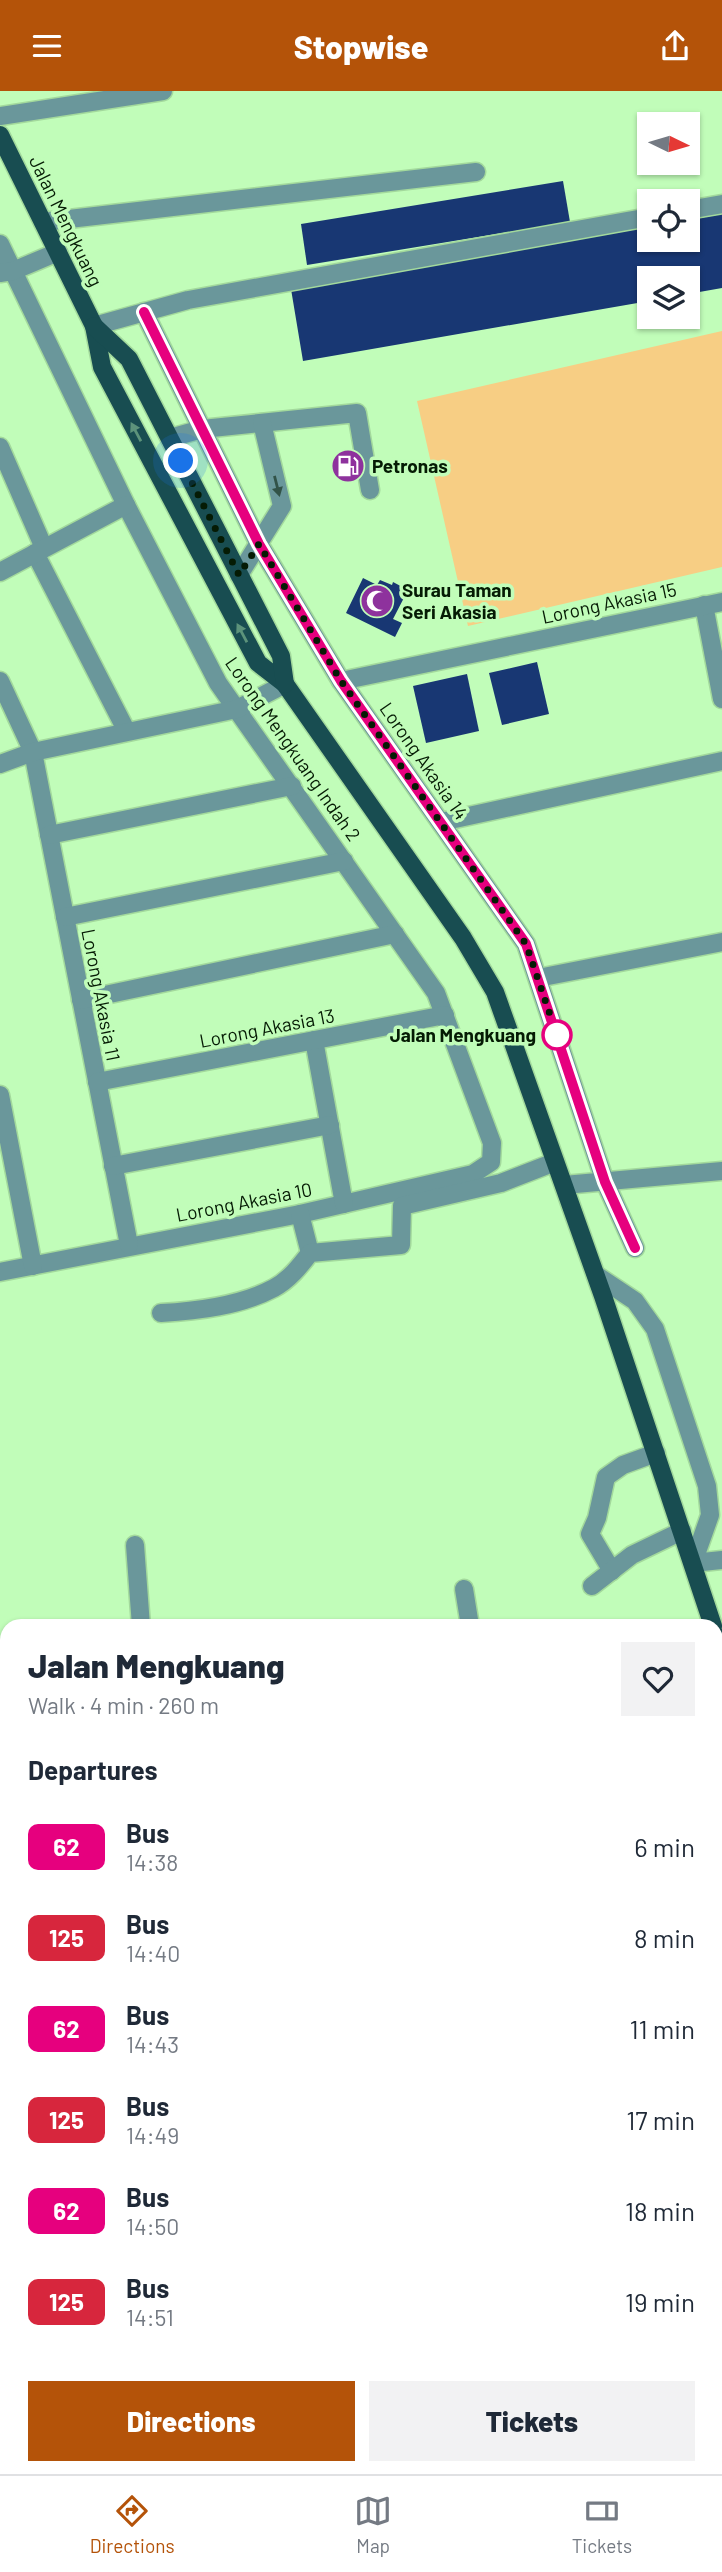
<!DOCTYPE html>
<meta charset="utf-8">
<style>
:root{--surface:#fff;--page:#f2f2f3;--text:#1f2937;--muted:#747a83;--line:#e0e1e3;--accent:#b45309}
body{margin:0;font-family:Barlow,sans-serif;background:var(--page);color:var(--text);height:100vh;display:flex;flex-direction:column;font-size:26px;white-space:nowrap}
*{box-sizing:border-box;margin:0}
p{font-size:23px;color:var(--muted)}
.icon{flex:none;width:38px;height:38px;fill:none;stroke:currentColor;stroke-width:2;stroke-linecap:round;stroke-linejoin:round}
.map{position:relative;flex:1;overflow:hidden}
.sheet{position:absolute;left:0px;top:1528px;width:723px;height:856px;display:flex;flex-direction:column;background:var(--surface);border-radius:21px 21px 0 0;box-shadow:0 2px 5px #0004}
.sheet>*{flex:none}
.badge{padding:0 14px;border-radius:10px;font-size:24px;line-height:46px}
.needle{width:46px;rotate:95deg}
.tools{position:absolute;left:637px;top:21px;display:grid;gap:14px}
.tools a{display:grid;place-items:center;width:63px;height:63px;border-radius:0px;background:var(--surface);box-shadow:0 2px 5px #0004;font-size:35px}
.you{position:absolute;width:35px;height:35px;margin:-18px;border:5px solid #fff;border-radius:50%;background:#1a73e8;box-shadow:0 0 0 10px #1a73e833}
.map>.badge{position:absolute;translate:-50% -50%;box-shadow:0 0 0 4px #fff}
h2{padding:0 28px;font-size:26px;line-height:63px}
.round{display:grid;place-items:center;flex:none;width:74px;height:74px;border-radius:0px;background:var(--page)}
.head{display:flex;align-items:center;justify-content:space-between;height:119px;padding:0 28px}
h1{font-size:33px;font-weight:800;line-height:52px}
.action{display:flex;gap:14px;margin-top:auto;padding:14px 28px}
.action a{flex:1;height:80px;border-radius:0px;background:var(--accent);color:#fff;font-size:28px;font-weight:800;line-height:80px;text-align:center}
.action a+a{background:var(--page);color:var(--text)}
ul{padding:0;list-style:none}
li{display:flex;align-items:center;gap:21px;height:91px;padding:0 28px}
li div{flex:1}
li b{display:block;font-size:26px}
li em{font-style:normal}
li .badge{min-width:77px;font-weight:700;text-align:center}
header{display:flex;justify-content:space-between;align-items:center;height:91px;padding:0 28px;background:var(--accent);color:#fff;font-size:32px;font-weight:800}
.tabs{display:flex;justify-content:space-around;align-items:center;height:98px;border-top:2px solid var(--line);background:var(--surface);font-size:19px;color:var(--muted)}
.tabs a{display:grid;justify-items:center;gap:4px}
.tabs .active{color:var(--accent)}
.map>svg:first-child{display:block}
</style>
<header><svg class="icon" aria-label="menu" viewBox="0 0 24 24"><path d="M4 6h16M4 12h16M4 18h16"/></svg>Stopwise<svg class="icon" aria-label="share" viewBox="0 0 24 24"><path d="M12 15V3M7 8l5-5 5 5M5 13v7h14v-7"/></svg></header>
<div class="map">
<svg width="722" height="2383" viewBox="0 0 722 2383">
<rect width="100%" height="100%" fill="#c1fdb9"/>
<path fill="#f7ce84" d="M722,240V476L468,535L417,310Z"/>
<g fill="#183773">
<path d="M563,90L570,131L307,174L301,133Z"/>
<path d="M722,123V197L688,203V187H649V210L303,270L291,198L649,136V149H688V129Z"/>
<path d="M363,487L377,494L380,489L392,494L393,491L408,499L393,528L402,532L395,546L346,522Z"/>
<path d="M537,571L549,623L502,634L489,582Z"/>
<path d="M467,583L479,640L426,652L413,595Z"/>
</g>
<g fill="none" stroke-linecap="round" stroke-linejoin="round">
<defs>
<g id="minor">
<path d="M0,25L163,0"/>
<path d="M688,119L722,113"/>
<path d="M43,131L476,81"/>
<path d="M0,153L126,414L218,592L436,902L492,1052L491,1071L473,1083L300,1123L0,1181"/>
<path d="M0,182L13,180L58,161"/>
<path d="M144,221L259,453L341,590L526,853L605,1091L635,1157"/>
<path d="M94,235L188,209L649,126"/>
<path d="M170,347L202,338L357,322L370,399"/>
<path d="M0,356L44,457"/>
<path d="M35,462L126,639"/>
<path d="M0,481L126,414"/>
<path d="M239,484L282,415L262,332"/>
<path d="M704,514L722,608"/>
<path d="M0,590L33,661L129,1154"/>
<path d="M341,590L722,511"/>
<path d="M0,673L33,661L237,618L285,593"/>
<path d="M441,731L722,670"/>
<path d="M49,744L292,695"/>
<path d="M65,826L344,770"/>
<path d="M538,887L722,851"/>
<path d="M81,909L395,843"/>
<path d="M314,949L344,1113"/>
<path d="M97,991L445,924"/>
<path d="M0,1004L33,1175"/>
<path d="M113,1075L330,1034"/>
<path d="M564,1094L722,1080"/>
<path d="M300,1123L310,1162"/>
<path d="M596,1184L635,1210L655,1238L707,1395L710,1424L693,1472L722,1469"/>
<path d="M161,1222C198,1220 240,1215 274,1197C289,1189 300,1175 310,1162L401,1154L402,1115L501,1092L555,1071"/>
<path d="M135,1454L141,1535"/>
<path d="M612,1480L590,1443L597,1427L606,1386L623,1374L656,1362"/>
<path d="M592,1495L632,1464L682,1440"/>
<path d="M464,1498L470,1535"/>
<path d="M0,1709L7,1712"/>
<path d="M716,1772L722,1768"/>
<path d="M0,2071L7,2072"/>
<path d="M716,2101L721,2075"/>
<path d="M716,2152H722"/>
<path d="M716,2359L722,2370"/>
<path d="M81,2376L82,2383"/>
<path d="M202,2376L203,2383"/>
<path d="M579,2376L583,2383"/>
</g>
<g id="major">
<path d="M0,44L94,235L102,276L258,572L285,593L463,847L495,901L603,1205L713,1535"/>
<path d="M94,235L129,268L281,565L285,593"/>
<path d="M716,1545L722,1563"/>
</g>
</defs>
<use href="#minor" stroke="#a3d99c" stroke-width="21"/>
<use href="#major" stroke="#a3d99c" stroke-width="21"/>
<use href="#minor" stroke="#6a979b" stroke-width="18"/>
<use href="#major" stroke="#184d51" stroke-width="18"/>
</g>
<defs><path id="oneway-solid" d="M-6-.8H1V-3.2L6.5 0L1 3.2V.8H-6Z" transform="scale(1.75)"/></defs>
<g fill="#5c937b">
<use href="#oneway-solid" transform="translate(136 341) rotate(-118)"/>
<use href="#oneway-solid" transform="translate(242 542) rotate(-118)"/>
</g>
<use fill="#325348" href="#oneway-solid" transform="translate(277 395) rotate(76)"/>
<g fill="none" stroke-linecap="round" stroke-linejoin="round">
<defs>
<path id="line" d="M144,221L259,453L341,590L526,853L605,1091L635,1157"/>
</defs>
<use href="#line" stroke="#fff" stroke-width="16"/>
<use href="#line" stroke="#e6007e" stroke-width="10"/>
<path stroke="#051b04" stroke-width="7" stroke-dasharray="0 12.6" d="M181,370L239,484L259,453L341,590L526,853L557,944"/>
</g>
<defs>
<symbol id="fuel-disc" viewBox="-11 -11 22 22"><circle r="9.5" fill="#8e329d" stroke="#c1fdb9"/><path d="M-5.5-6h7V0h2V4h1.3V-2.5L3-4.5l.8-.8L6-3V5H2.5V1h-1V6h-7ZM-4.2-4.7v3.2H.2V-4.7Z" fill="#fff"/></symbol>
<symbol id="mosque-disc" viewBox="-11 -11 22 22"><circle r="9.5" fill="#8e329d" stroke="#c1fdb9"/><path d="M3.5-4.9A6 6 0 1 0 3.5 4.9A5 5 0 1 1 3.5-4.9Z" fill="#fff"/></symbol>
</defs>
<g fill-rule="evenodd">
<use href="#fuel-disc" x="329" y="356" width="38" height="38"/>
<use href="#mosque-disc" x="358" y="491" width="38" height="38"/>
</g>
<circle fill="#fff" stroke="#e6007e" stroke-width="3.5" cx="557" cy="944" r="14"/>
<g text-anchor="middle" stroke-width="7" stroke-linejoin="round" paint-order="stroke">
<g font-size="19" fill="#051b04" stroke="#c1fdb9">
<text transform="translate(66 130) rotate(64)" y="7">Jalan Mengkuang</text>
<text transform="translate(609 512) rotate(-12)" y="7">Lorong Akasia 15</text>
<text transform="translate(293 658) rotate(55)" y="7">Lorong Mengkuang Indah 2</text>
<text transform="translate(424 670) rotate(55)" y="7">Lorong Akasia 14</text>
<text transform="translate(101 904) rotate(79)" y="7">Lorong Akasia 11</text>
<text transform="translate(267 937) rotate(-11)" y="7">Lorong Akasia 13</text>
<text transform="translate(244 1111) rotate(-11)" y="7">Lorong Akasia 10</text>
</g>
<g font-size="19" font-weight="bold" fill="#051b04" stroke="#c1fdb9" text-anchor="start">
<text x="372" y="382">Petronas</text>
<text x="402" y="506">Surau Taman<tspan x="402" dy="22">Seri Akasia</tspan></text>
</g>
<g font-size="19" font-weight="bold" fill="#051b04" stroke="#c1fdb9" text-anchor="end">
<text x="536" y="951">Jalan Mengkuang</text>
</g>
</g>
</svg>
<div class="tools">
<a><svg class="needle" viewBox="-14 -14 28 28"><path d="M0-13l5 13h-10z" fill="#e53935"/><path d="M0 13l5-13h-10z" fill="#747a83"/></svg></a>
<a><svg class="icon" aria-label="locate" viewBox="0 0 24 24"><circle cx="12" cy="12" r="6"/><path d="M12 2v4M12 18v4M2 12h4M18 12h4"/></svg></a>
<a><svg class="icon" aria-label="layers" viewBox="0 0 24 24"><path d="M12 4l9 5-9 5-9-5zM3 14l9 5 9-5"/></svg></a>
</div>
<div class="you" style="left:181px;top:370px"></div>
<section class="sheet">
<div class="head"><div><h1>Jalan Mengkuang</h1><p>Walk · 4 min · 260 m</p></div><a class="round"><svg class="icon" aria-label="heart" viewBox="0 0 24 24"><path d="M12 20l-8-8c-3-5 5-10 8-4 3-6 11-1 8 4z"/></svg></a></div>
<h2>Departures</h2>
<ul>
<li><span class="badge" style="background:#e6007e;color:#fff">62</span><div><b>Bus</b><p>14:38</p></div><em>6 min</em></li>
<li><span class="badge" style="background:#d7263d;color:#fff">125</span><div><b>Bus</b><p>14:40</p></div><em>8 min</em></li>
<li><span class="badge" style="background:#e6007e;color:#fff">62</span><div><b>Bus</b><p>14:43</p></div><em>11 min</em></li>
<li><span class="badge" style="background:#d7263d;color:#fff">125</span><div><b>Bus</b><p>14:49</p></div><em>17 min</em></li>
<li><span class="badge" style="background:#e6007e;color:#fff">62</span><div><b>Bus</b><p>14:50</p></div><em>18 min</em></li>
<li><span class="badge" style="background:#d7263d;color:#fff">125</span><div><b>Bus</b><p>14:51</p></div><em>19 min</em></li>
</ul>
<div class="action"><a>Directions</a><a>Tickets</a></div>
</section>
</div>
<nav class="tabs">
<a class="active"><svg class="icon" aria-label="directions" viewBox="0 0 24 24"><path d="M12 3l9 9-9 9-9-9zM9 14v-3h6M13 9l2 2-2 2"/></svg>Directions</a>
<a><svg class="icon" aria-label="map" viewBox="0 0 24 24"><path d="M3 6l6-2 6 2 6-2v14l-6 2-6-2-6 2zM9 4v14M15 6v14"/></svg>Map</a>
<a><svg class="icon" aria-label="tickets" viewBox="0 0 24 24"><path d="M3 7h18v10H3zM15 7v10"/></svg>Tickets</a>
</nav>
